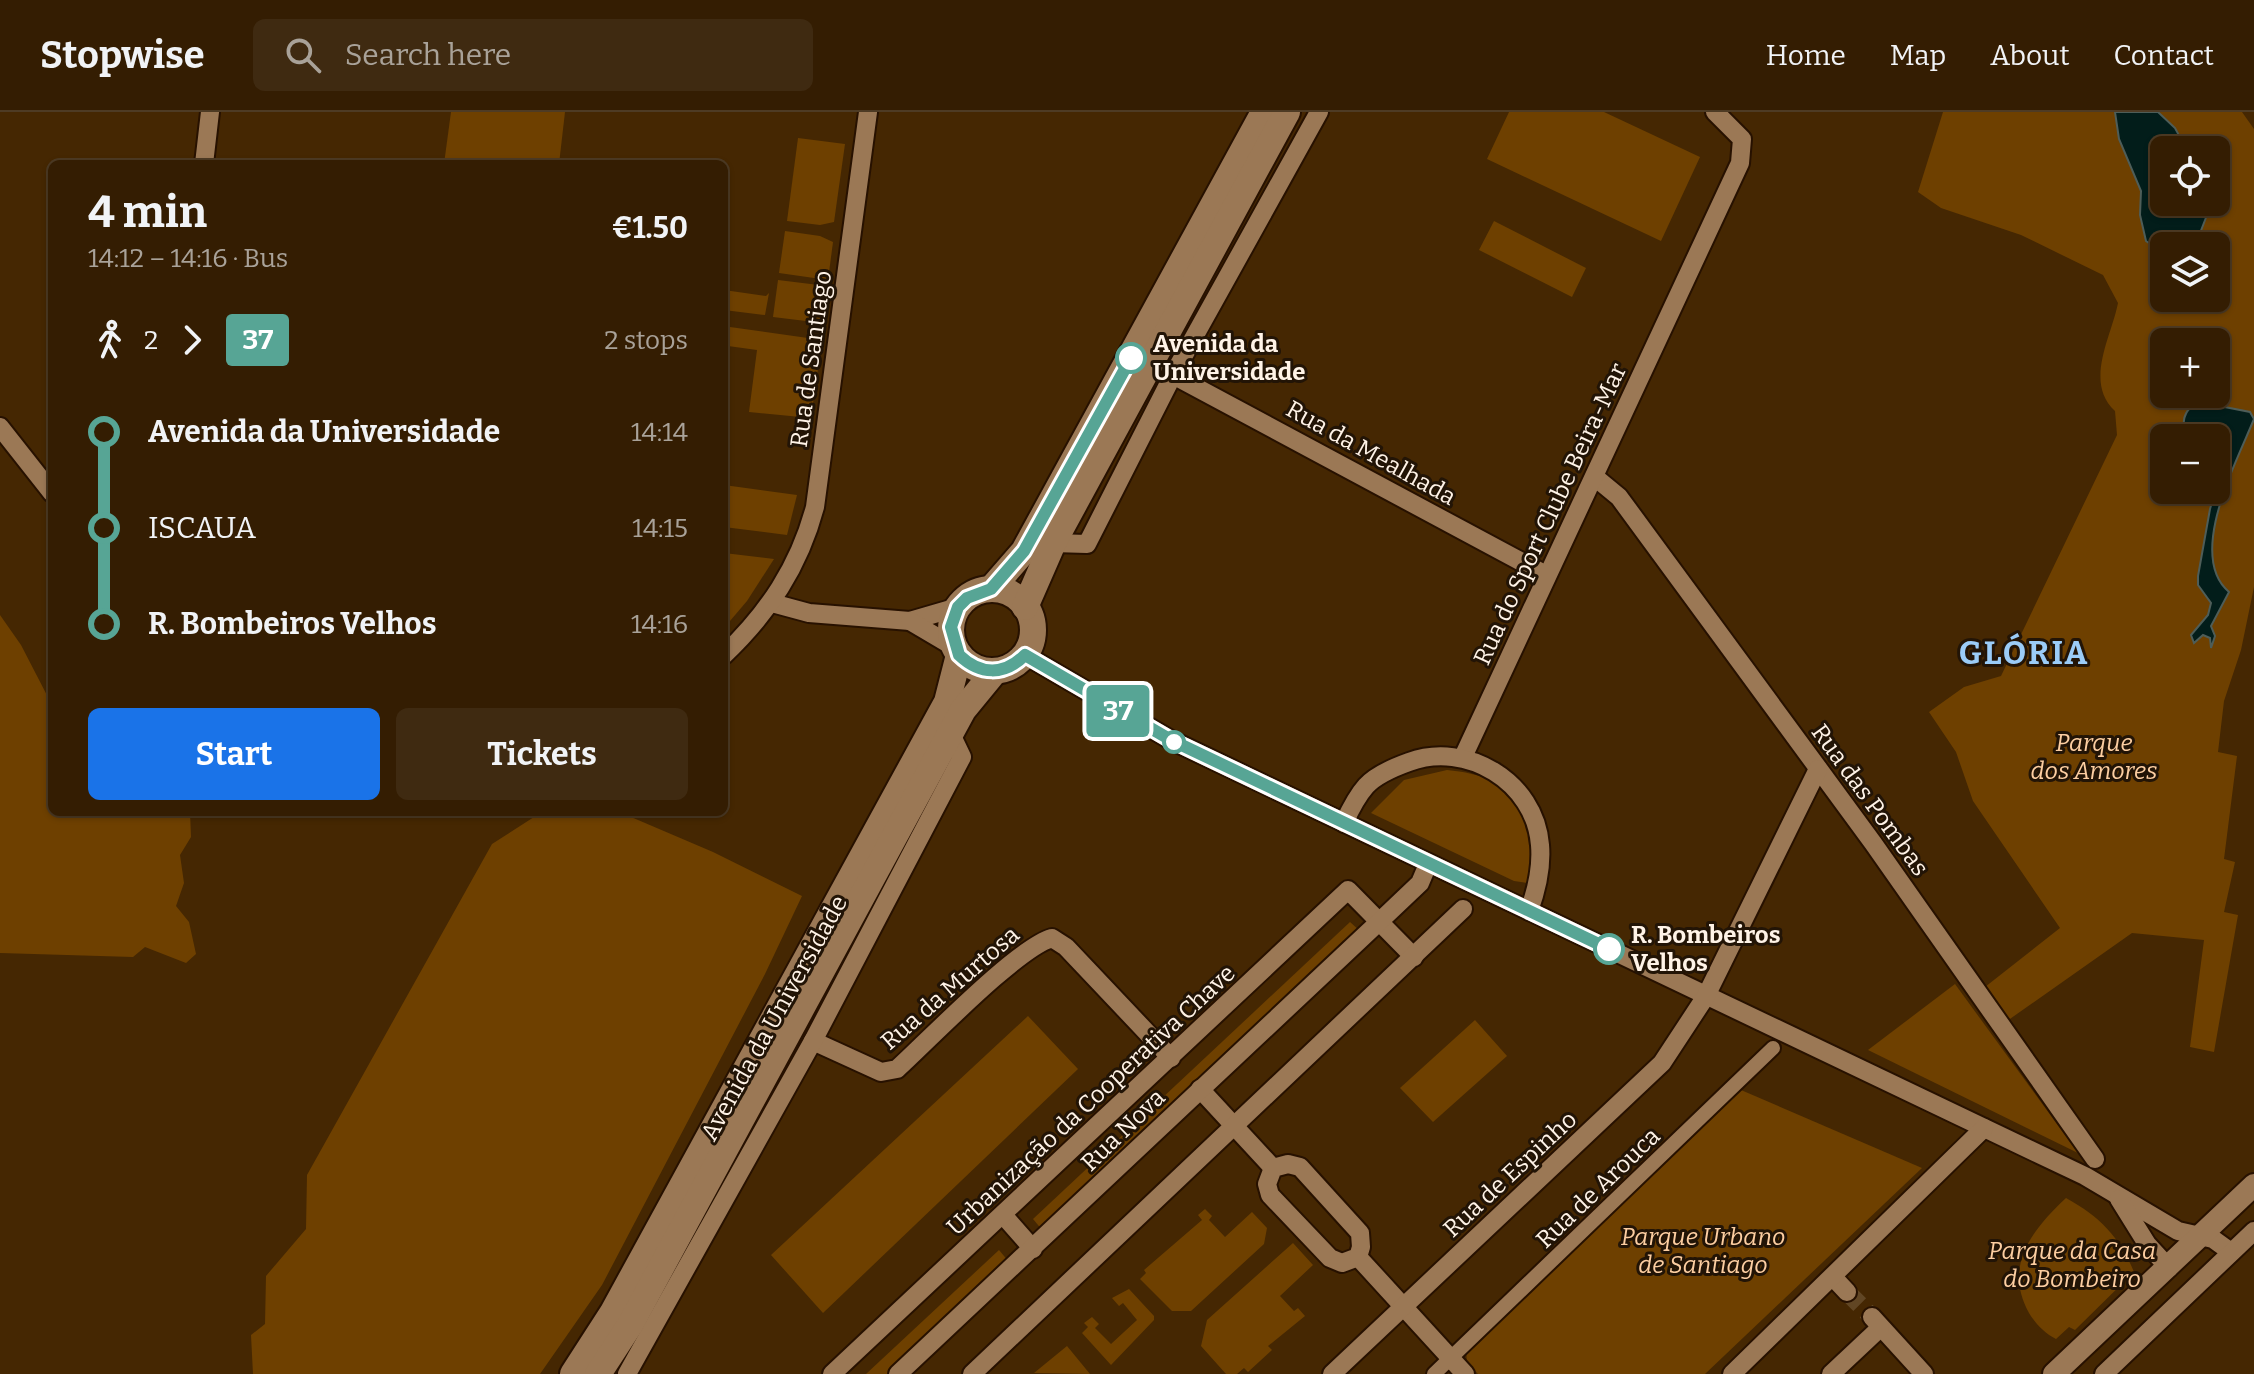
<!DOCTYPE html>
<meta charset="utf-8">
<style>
:root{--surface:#341d02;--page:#3f2a11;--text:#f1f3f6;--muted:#a9a299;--line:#4e3b24;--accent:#1a73e8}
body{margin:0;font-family:Bitter,serif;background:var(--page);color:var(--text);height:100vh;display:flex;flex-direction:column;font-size:30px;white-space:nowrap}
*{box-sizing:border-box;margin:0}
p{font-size:26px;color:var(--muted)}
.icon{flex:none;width:44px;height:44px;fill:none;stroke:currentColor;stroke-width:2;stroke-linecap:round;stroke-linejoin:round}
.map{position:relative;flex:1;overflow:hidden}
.drawer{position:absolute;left:48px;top:48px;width:680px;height:656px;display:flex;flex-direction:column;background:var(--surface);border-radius:12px;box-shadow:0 2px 6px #0004,0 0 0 2px var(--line)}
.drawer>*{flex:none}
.badge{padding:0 16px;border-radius:6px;font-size:28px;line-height:52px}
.tools{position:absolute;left:2150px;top:24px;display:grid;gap:16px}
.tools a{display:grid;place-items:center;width:80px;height:80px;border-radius:12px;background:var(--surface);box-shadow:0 2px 6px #0004,0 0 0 2px var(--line);font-size:40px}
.map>.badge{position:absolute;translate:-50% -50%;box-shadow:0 0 0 4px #fff}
.legs{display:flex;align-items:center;gap:12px;height:88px;padding:0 40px;font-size:26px}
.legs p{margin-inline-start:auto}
.headline{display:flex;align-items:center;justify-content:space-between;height:136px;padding:0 40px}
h1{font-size:44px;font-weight:700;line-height:60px}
.button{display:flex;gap:16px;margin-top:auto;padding:16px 40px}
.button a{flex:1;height:92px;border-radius:12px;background:var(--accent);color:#fff;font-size:32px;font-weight:700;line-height:92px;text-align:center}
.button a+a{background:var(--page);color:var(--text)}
ul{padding:0 40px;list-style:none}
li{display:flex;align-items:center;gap:28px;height:96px;font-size:30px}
li i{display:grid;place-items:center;width:12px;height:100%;margin:0 10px;background:currentColor}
li i::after{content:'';width:20px;height:20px;margin:-10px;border:6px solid;border-radius:50%;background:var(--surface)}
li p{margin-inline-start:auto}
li:first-child i{background:linear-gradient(#0000 50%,currentColor 0)}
li:last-child i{background:linear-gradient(currentColor 50%,#0000 0)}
header{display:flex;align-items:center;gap:48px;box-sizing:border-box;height:112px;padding:0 40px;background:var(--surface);border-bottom:2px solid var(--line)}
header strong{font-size:38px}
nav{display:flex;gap:44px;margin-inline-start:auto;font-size:28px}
.search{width:560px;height:72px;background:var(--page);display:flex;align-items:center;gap:20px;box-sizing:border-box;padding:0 28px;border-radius:12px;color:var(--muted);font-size:30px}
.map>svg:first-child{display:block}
</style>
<header>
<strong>Stopwise</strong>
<div class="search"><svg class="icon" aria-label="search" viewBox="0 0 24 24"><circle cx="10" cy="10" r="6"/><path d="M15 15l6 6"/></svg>Search here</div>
<nav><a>Home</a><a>Map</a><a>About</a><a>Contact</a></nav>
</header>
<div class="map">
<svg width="2254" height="1262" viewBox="0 0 2254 1262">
<rect width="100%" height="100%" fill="#452702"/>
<g fill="#6e4000" fill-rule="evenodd">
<path d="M451,0H565L559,52H444Z"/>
<path d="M1509,0H1604L1700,45L1661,129L1487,47Z"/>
<path d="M1943,0H2242L2254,17V475L2241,538L2224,589L2218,640L2237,644L2224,747L2235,750L2224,800L2238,803L2214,940L2190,935L2204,828L2132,821L2007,909L1985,875L2060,816L1973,689L1956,640L1929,600L1964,575L2001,564L2117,323L2115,299C2084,270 2111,226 2118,191L2103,163L2021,123L1941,96L1918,80ZM2164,38H2216V90H2164ZM2164,134H2216V186H2164ZM2164,230H2216V282H2164ZM2164,326H2216V378H2164Z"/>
<path d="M798,26L845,32L834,110L820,113L787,109Z"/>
<path d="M1494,109L1586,156L1572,185L1479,138Z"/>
<path d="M785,119L820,124L833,130L828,168L779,161Z"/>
<path d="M778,168L827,174L822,211L773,205Z"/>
<path d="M724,178L766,184L769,181L765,203L724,198Z"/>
<path d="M730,215L822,228L811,306L749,300L757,238L728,234Z"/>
<path d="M724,373L797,383L787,423L724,415Z"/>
<path d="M724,441L774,447L747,489L724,516Z"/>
<path d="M0,503L21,533L52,593V700H190L191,725L180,743L184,771L176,794L189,810L196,842L186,851L145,835L133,845L0,841Z"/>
<path d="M1447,658C1463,660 1481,662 1495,671C1524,692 1541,737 1527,771L1514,769L1371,701L1404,668Z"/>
<path d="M567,700L624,702L713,740L802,784L765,862L602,1173L540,1262H253L251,1223L265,1212L266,1164L306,1117L307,1063L492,732L534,705Z"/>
<path d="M1350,810L1360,819L1043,1119L1033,1107Z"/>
<path d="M1955,872L2078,1041L1868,938Z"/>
<path d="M1028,904L1078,957L823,1201L771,1143Z"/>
<path d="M1475,908L1507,944L1433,1010L1400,976Z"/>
<path d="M1741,978L1922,1056L1705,1262H1478L1467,1250L1466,1237Z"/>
<path d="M2066,1086C2099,1104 2120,1125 2134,1160L2075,1218L2069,1215L2056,1227C2045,1222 2035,1211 2029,1201C2003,1154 2032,1118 2066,1086Z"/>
<path d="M1205,1097L1212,1104L1209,1108L1225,1125L1252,1100L1267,1116L1264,1132L1191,1199H1172L1140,1167L1146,1161L1144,1158L1202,1108L1198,1103Z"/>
<path d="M1293,1131L1313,1153L1280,1184L1294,1199L1298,1196L1305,1204L1268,1234L1272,1238L1248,1260L1244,1256L1237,1262H1226L1201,1234L1207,1208Z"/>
<path d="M999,1138L1009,1150L888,1262H866Z"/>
<path d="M1129,1177L1154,1204V1208L1111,1253L1082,1221L1088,1215L1084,1211L1092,1205L1099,1212L1095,1216L1111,1232L1137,1208L1123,1191L1119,1194L1112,1186Z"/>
<path d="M1067,1234L1090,1262L1034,1261Z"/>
</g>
<g fill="#021d1a" stroke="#4e5d58" stroke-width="2">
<path d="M2115,0H2158L2175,16L2187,38H2164V90H2212L2195,134H2164V142L2146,129L2140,103L2141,79L2119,27Z"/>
<path d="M2199,290L2250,300L2254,307C2237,349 2186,444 2229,480L2211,514L2215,524L2211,536L2210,526L2203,523L2194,531L2191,523L2208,503L2211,491L2198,473V464L2210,397L2223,355L2216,344V326H2186C2181,310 2183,297 2199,290Z"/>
</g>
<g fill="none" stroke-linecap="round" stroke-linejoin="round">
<path stroke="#614624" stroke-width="18" stroke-dasharray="18 9" stroke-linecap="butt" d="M1847,1180L1872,1205"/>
<defs>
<path id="pedestrian" d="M1434,1262L1773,936"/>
<g id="minor">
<path d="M204,52L210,0"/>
<path d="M1173,263L1546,463"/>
<path d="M0,315L52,381"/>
<path d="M1596,366L1619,385L1873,731L2095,1047"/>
<path d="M1053,431L1087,432L1173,263L1319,0"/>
<path d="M772,491L809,501L910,509L958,495"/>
<path d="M910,509L954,535"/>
<path d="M724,543C768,501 799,455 815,395L868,0"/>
<path d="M1025,543L1171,628L2085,1064L2178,1119L2213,1127L2231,1140"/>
<path d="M1463,645L1740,51L1742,27L1715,0"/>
<path d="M1344,711C1350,698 1357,684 1366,674C1376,663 1395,655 1409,650C1466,629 1535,669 1540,733C1542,756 1537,777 1529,799"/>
<path d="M813,929L881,960L897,957C929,928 1017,836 1052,826L1066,835L1171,946"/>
<path d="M1200,977L1273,1056"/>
<path d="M1288,1052L1300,1055L1360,1121L1361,1135L1358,1145L1342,1151L1330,1146L1270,1083L1267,1072L1273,1056Z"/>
<path d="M2119,1087L2147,1132L2169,1156"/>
<path d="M1004,1104L1033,1137"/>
<path d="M1358,1145L1465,1262"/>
<path d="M1833,1165L1847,1180"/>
<path d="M1872,1205L1924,1262"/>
<path d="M627,1262L813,929L962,645L951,622"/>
<path d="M832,1262L1348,778L1414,845"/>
<path d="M898,1262L1380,809L1420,771L1428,752"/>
<path d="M972,1262L1463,797"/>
<path d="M1332,1262L1662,951L1706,884L1818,657"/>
<path d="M1732,1262L1984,1016"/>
<path d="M1831,1262L1880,1216"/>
<path d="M2104,1262L2254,1119"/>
</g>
<path id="tertiary" d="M2054,1262L2254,1073"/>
<g id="secondary">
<path d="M991,477L1024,439L1264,0"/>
<circle cx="992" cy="518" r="41"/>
<path d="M1025,495L1053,431L1287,0"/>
<path d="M573,1262L613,1200L947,590L959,543"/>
<path d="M598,1262L630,1213L963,598L995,559"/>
</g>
</defs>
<use href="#pedestrian" stroke="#271100" stroke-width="18"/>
<use href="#minor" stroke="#271100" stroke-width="22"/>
<use href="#tertiary" stroke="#271100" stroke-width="26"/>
<use href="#secondary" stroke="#271100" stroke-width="30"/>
<use href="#pedestrian" stroke="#9b7855" stroke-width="14"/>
<use href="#minor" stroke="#9b7855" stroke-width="18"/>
<use href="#tertiary" stroke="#9b7855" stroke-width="22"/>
<use href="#secondary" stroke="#9b7855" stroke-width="26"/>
</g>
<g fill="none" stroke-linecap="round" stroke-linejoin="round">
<defs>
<path id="line-1" d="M1131,246L1024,439L991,477L967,486L958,495L951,515L959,543C980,563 1004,564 1025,543L1171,628L1609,837"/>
</defs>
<use href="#line-1" stroke="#fff" stroke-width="18"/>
<use href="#line-1" stroke="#57a595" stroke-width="12"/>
</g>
<g fill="#fff" stroke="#57a595" stroke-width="4">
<circle cx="1131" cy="246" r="14"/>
<circle cx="1174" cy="630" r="10"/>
<circle cx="1609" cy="837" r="14"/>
</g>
<g text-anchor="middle" stroke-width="6" stroke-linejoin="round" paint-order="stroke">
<g font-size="24" font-weight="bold" fill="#fff3e7" stroke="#221406" text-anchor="start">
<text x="1153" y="240">Avenida da<tspan x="1153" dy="28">Universidade</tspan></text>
<text x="1631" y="831">R. Bombeiros<tspan x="1631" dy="28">Velhos</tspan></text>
</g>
<g font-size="24" fill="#fff3e7" stroke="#221406">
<text transform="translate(811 247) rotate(-82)" y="8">Rua de Santiago</text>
<text transform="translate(1371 341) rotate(29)" y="8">Rua da Mealhada</text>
<text transform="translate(1550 402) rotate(-65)" y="8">Rua do Sport Clube Beira-Mar</text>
<text transform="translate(1870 688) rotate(54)" y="8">Rua das Pombas</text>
<text transform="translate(950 876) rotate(-41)" y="8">Rua da Murtosa</text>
<text transform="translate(774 906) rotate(-61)" y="8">Avenida da Universidade</text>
<text transform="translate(1091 988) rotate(-43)" y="8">Urbanização da Cooperativa Chave</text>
<text transform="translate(1123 1018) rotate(-44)" y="8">Rua Nova</text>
<text transform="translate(1510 1062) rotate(-43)" y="8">Rua de Espinho</text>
<text transform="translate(1598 1076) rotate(-44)" y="8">Rua de Arouca</text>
</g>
<g font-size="24" font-style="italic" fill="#fdcea1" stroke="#221406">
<text x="2094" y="639">Parque<tspan x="2094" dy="28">dos Amores</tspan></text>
<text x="1703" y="1133">Parque Urbano<tspan x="1703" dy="28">de Santiago</tspan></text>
<text x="2072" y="1147">Parque da Casa<tspan x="2072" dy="28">do Bombeiro</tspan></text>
</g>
<g font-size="32" font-weight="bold" letter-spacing="2" fill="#9bccf7" stroke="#221406">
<text x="2024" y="552">GLÓRIA</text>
</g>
</g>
</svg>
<div class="tools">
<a><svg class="icon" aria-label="locate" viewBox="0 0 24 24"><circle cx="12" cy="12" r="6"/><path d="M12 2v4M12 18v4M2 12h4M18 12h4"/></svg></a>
<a><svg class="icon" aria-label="layers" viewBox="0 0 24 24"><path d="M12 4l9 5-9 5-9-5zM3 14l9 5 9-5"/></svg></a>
<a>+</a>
<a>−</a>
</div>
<b class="badge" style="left:1118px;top:599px;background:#57a595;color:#fff">37</b>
<section class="drawer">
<div class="headline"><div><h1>4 min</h1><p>14:12 – 14:16 · Bus</p></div><b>€1.50</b></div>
<div class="legs"><svg class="icon" aria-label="walk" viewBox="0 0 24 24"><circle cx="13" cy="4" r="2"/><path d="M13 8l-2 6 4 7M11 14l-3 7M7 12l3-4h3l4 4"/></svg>2<svg class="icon" aria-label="forward" viewBox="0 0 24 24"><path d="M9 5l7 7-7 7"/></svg><b class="badge" style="background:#57a595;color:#fff">37</b><p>2 stops</p></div>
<ul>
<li><i style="color:#57a595"></i><b>Avenida da Universidade</b><p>14:14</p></li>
<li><i style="color:#57a595"></i><span>ISCAUA</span><p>14:15</p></li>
<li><i style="color:#57a595"></i><b>R. Bombeiros Velhos</b><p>14:16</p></li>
</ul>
<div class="button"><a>Start</a><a>Tickets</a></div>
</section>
</div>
